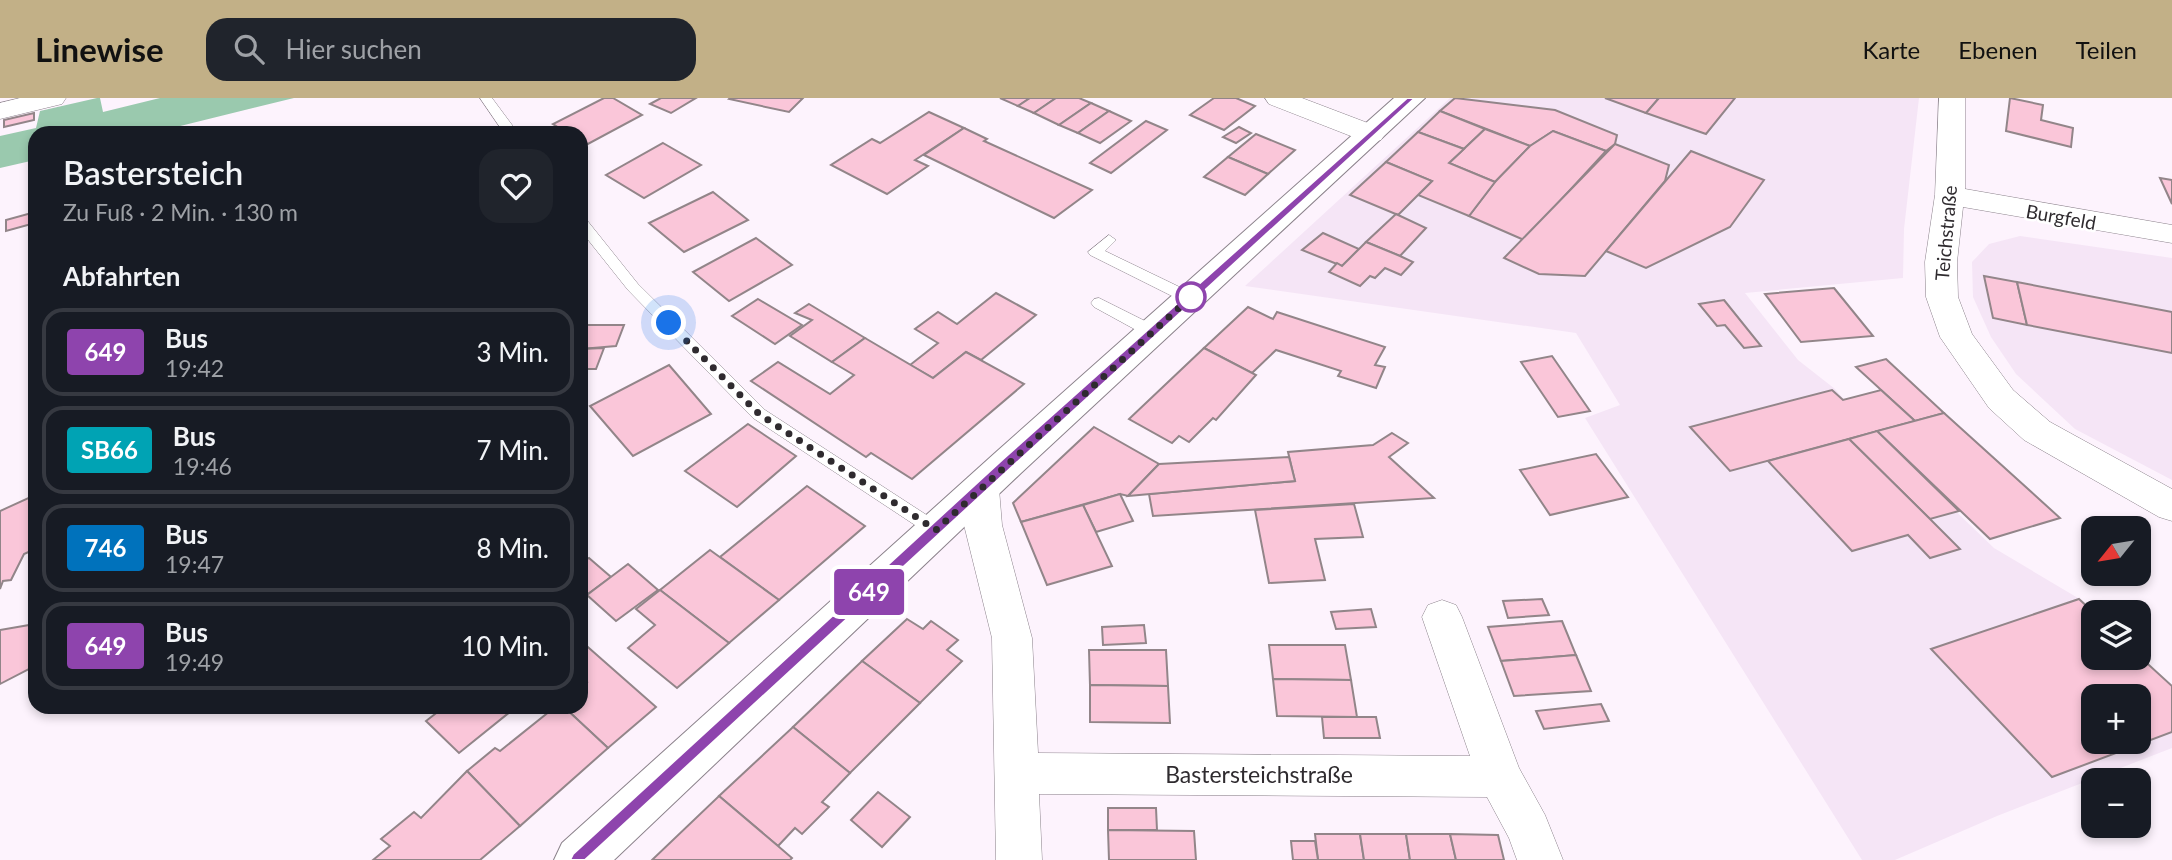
<!DOCTYPE html>
<html lang="de">
<meta charset="utf-8">
<style>
:root{--surface:#171b24;--page:#20242c;--text:#f1f3f6;--muted:#9ea1a6;--line:#363941;--accent:#c2b087}
body{margin:0;font-family:Lato,sans-serif;background:var(--page);color:var(--text);height:100vh;display:flex;flex-direction:column;font-size:26px;white-space:nowrap}
*{box-sizing:border-box;margin:0}
p{font-size:23px;color:var(--muted)}
.icon{flex:none;width:38px;height:38px;fill:none;stroke:currentColor;stroke-width:2;stroke-linecap:round;stroke-linejoin:round}
.map{position:relative;flex:1;overflow:hidden}
.sheet{position:absolute;left:28px;top:28px;width:560px;height:588px;display:flex;flex-direction:column;background:var(--surface);border-radius:21px;box-shadow:0 4px 10px #0003}
.sheet>*{flex:none}
.badge{padding:0 14px;border-radius:5px;font-size:24px;line-height:46px}
.needle{width:46px;rotate:240deg}
.buttons{position:absolute;left:2081px;top:418px;display:grid;gap:14px}
.buttons a{display:grid;place-items:center;width:70px;height:70px;border-radius:14px;background:var(--surface);box-shadow:0 4px 10px #0003;font-size:35px}
.you{position:absolute;width:35px;height:35px;margin:-18px;border:5px solid #fff;border-radius:50%;background:#1a73e8;box-shadow:0 0 0 10px #1a73e833}
.map>.badge{position:absolute;translate:-50% -50%;box-shadow:0 0 0 4px #fff}
h2{padding:0 35px;font-size:26px;line-height:63px}
.round{display:grid;place-items:center;flex:none;width:74px;height:74px;border-radius:21px;background:var(--page)}
.headline{display:flex;align-items:center;justify-content:space-between;height:119px;padding:0 35px}
h1{font-size:33px;font-weight:600;line-height:52px}
ul{padding:0;list-style:none}
li{display:flex;align-items:center;gap:21px;height:88px;margin:0 14px 10px;padding:0 21px;border:4px solid var(--line);border-radius:21px}
li div{flex:1}
li b{display:block;font-size:26px}
li em{font-style:normal}
li .badge{min-width:77px;font-weight:700;text-align:center}
header{display:flex;align-items:center;gap:42px;box-sizing:border-box;height:98px;padding:0 35px;background:var(--accent);color:#111}
header strong{font-size:33px}
nav{display:flex;gap:38px;margin-inline-start:auto;font-size:24px}
.search{width:490px;height:63px;background:var(--page);display:flex;align-items:center;gap:18px;box-sizing:border-box;padding:0 24px;border-radius:21px;color:var(--muted);font-size:26px}
.map>svg:first-child{display:block}
</style>
<header>
<strong>Linewise</strong>
<div class="search"><svg class="icon" aria-label="search" viewBox="0 0 24 24"><circle cx="10" cy="10" r="6"/><path d="M15 15l6 6"/></svg>Hier suchen</div>
<nav><a>Karte</a><a>Ebenen</a><a>Teilen</a></nav>
</header>
<div class="map">
<svg width="2172" height="762" viewBox="0 0 2172 762">
<rect width="100%" height="100%" fill="#fdf3fd"/>
<g fill="#f5e5f6" fill-rule="evenodd">
<path d="M1450,0H1919L1904,131L1903,180L1745,195L1798,262L1835,291L1870,331L1994,450L2083,503L2095,514L2093,560H2138L2139,557L2172,589V650L1997,718L1895,762H1862L1585,320L1620,307L1576,235L1245,188ZM2093,598H2138V644H2093Z"/>
<path d="M2020,138L2172,160V382L2075,331L2016,276L1991,239L1973,199L1972,164L1989,146Z"/>
</g>
<path fill="#9ac9ae" d="M97,0H100L103,14L160,0H294L152,35H35V62L0,70V38L36,30L40,13Z"/>
<g fill="#fac6d9" stroke="#928589" stroke-width="2" fill-rule="evenodd">
<path d="M604,0H613L642,17L586,47L581,43V35H567L553,26Z"/>
<path d="M661,0H696L671,15L650,6Z"/>
<path d="M803,0L789,14L729,1L730,0Z"/>
<path d="M1000,0H1030L1018,8Z"/>
<path d="M1030,0H1056L1034,15L1018,8Z"/>
<path d="M1056,0H1079L1091,5L1059,27L1034,15Z"/>
<path d="M1214,0H1236L1255,8L1224,32L1190,17Z"/>
<path d="M1455,0L1555,12L1617,37L1615,46L1606,53L1553,33L1530,48L1440,13Z"/>
<path d="M1605,0H1659L1646,15Z"/>
<path d="M1659,0H1735L1706,36L1646,15Z"/>
<path d="M2010,0L2043,7L2041,22L2073,30L2071,49L2006,33Z"/>
<path d="M1091,5L1109,13L1078,35L1059,27Z"/>
<path d="M1109,13L1131,23L1100,45L1078,35Z"/>
<path d="M1440,13L1485,31L1464,51L1418,34Z"/>
<path d="M929,14L964,30L915,62L928,68L887,96L831,67L872,41L880,45Z"/>
<path d="M34,15V22L4,29V22Z"/>
<path d="M1146,23L1167,32L1111,75L1090,65Z"/>
<path d="M1239,29L1251,35L1236,45L1223,39Z"/>
<path d="M964,30L987,41L984,43L1092,92L1054,120L924,57Z"/>
<path d="M1485,31L1530,48L1495,84L1449,65Z"/>
<path d="M1553,33L1606,53L1524,142L1469,118L1495,84L1530,48Z"/>
<path d="M1418,34L1464,51L1449,65L1495,84L1469,118L1418,97L1432,83L1386,64Z"/>
<path d="M1256,36L1295,52L1268,76L1228,59Z"/>
<path d="M663,45L701,67L644,100L606,77Z"/>
<path d="M1615,46L1669,67L1665,83L1585,178L1539,176L1504,160Z"/>
<path d="M1691,53L1764,82L1730,129L1646,170L1606,153Z"/>
<path d="M1228,59L1268,76L1245,97L1204,79Z"/>
<path d="M1386,64L1432,83L1398,117L1350,97Z"/>
<path d="M2160,80L2172,82V106Z"/>
<path d="M713,94L748,122L684,154L649,125Z"/>
<path d="M35,114V125L6,133V122Z"/>
<path d="M1396,116L1426,130L1400,158L1366,144Z"/>
<path d="M1323,135L1359,151L1342,168L1302,152Z"/>
<path d="M756,140L792,167L729,203L693,174Z"/>
<path d="M1366,144L1400,158L1413,164L1401,177L1385,170L1375,180L1370,178L1360,188L1329,174L1337,165L1342,168Z"/>
<path d="M1984,178L2017,184L2027,227L1993,220Z"/>
<path d="M2017,184L2172,214V255L2027,227Z"/>
<path d="M1834,190L1873,238L1801,244L1765,196Z"/>
<path d="M996,195L1036,217L981,262L966,254L933,280L910,267L938,245L915,231L938,214L957,226Z"/>
<path d="M758,201L802,227L775,246L732,218Z"/>
<path d="M1724,202L1761,248L1744,250L1725,227L1717,228L1699,206Z"/>
<path d="M809,206L865,240L832,264L790,238L812,222L795,215Z"/>
<path d="M1248,209L1273,221L1277,214L1385,249L1375,267L1385,269L1376,290L1338,278L1341,273L1276,252L1252,275L1204,250Z"/>
<path d="M581,227H624L616,248L581,251Z"/>
<path d="M865,240L933,280L966,254L1024,286L912,381L871,355L866,359L751,283L778,264L830,296L854,277L832,264Z"/>
<path d="M604,250L596,271H581V251Z"/>
<path d="M1204,250L1256,277L1216,322L1213,320L1189,344L1179,338L1172,345L1129,321Z"/>
<path d="M1552,258L1590,313L1558,319L1521,264Z"/>
<path d="M1886,261L1944,315L1915,323L1856,269Z"/>
<path d="M669,267L711,316L633,358L590,308Z"/>
<path d="M1832,292L1843,302L1881,292L1915,323L1730,373L1690,329Z"/>
<path d="M1944,315L2060,420L1990,441L1877,333Z"/>
<path d="M748,326L796,358L737,409L685,373Z"/>
<path d="M1094,329L1159,366L1128,398L1120,396L1021,424L1013,405Z"/>
<path d="M1877,333L1959,413L1930,421L1849,341Z"/>
<path d="M1392,335L1408,345L1389,359L1434,400L1153,418L1149,396L1295,383L1288,354L1373,347Z"/>
<path d="M1849,341L1930,421L1960,451L1930,460L1908,437L1852,453L1768,363Z"/>
<path d="M1596,356L1628,399L1550,417L1520,372Z"/>
<path d="M1289,359L1295,383L1128,398L1159,366Z"/>
<path d="M807,388L865,428L779,502L720,459Z"/>
<path d="M1120,396L1133,423L1096,434L1083,407Z"/>
<path d="M35,397V451L24,456L11,482L3,483L0,491V413Z"/>
<path d="M1354,406L1363,439L1315,441L1325,482L1269,485L1255,412Z"/>
<path d="M1083,407L1112,468L1047,487L1021,424Z"/>
<path d="M710,452L779,502L729,545L660,492Z"/>
<path d="M589,460L611,479L581,501V465Z"/>
<path d="M628,466L658,492L616,523L587,497Z"/>
<path d="M660,492L729,545L677,590L628,550L655,527L636,511Z"/>
<path d="M1542,501L1549,517L1508,520L1503,503Z"/>
<path d="M2079,501L2093,514V560H2138V557L2172,588V634L2052,679L1931,551ZM2093,598H2138V644H2093Z"/>
<path d="M1371,511L1376,529L1336,531L1331,514Z"/>
<path d="M907,521L923,531L931,523L958,542L947,552L962,563L920,605L862,563Z"/>
<path d="M1562,523L1576,557L1501,563L1488,529Z"/>
<path d="M35,526V568L0,586V532Z"/>
<path d="M1144,527L1146,545L1103,547L1102,529Z"/>
<path d="M581,543L656,609L608,650L564,609H581V588L587,584L581,578Z"/>
<path d="M1269,547H1345L1351,582L1273,581Z"/>
<path d="M1089,552H1166L1168,588L1090,587Z"/>
<path d="M1576,557L1591,593L1514,598L1501,563Z"/>
<path d="M862,563L920,605L850,675L793,629Z"/>
<path d="M1273,581L1351,582L1357,619L1277,618Z"/>
<path d="M1090,587L1168,588L1170,625L1090,624Z"/>
<path d="M1601,606L1609,623L1544,631L1536,613Z"/>
<path d="M444,609H516L459,655L426,623Z"/>
<path d="M555,609H564L608,650L520,728L467,673L495,650L500,653Z"/>
<path d="M1322,619H1376L1380,640H1324Z"/>
<path d="M793,629L850,675L822,704L829,709L802,736L795,730L778,748L719,698Z"/>
<path d="M467,673L520,728L480,762H373L390,748L381,741L414,714L421,720Z"/>
<path d="M878,694L910,719L882,749L851,722Z"/>
<path d="M719,698L778,748L792,760L790,762H652Z"/>
<path d="M1108,710H1156L1157,732H1108Z"/>
<path d="M1108,732L1194,733L1196,762H1109Z"/>
<path d="M1315,736H1360L1364,762H1318Z"/>
<path d="M1360,736H1406L1410,762H1364Z"/>
<path d="M1406,736H1450L1456,762H1410Z"/>
<path d="M1450,736L1498,737L1504,762H1456Z"/>
<path d="M1291,743H1315L1318,762H1293Z"/>
</g>
<g fill="none" stroke-linecap="round" stroke-linejoin="round">
<defs>
<g id="lane">
<path d="M480,0H492L518,35H504Z"/>
<path d="M581,120L586,121L638,186L765,312L942,427L945,432L942,437H930L753,320L628,192L581,133Z"/>
<path d="M1109,137L1116,142L1105,153L1194,196L1197,200L1194,204H1184L1090,157L1088,154Z"/>
<path d="M1099,200L1159,230L1161,234L1159,238H1147L1094,209L1091,205L1094,201Z"/>
</g>
<g id="street">
<path d="M20,0H66L62,6L0,21V5Z"/>
<path d="M1265,0H1302L1381,30L1385,36L1381,42L1371,44L1361,42L1269,6Z"/>
<path d="M1939,0H1965V91L2172,127V145L1963,109L1957,164L1958,199L1972,236L2013,292L2050,324L2172,391V423L2159,419L2024,342L1989,310L1940,239L1926,199L1925,164L1935,97Z"/>
<path d="M980,377L993,381L999,391L1002,427L1032,540L1038,655L1470,658L1422,519L1428,507L1442,502L1456,507L1462,519L1519,670L1545,717L1563,762H1517L1509,740L1487,699L1039,696L1042,762H996L992,540L964,427L961,391L967,381Z"/>
</g>
<path id="secondary" d="M1394,0H1425L1021,375L614,762H554L562,745L995,355Z"/>
</defs>
<use href="#lane" stroke="#8b828b" stroke-width="1"/>
<use href="#street" stroke="#8b828b" stroke-width="1"/>
<use href="#secondary" stroke="#8b828b" stroke-width="2"/>
<use href="#lane" fill="#fff" fill-rule="evenodd"/>
<use href="#street" fill="#fff" fill-rule="evenodd"/>
<use href="#secondary" fill="#fff" fill-rule="evenodd"/>
</g>
<path fill="#8e44ad" stroke="#fff" stroke-width="2" d="M1407,0H1415L1013,368L585,762H570L573,756L1003,361Z"/>
<g fill="none" stroke-linecap="round" stroke-linejoin="round">
<path stroke="#2f2b2f" stroke-width="7" stroke-dasharray="0 12.6" d="M669,225L759,316L936,432L1191,199"/>
</g>
<circle fill="#fff" stroke="#8e44ad" stroke-width="3.5" cx="1191" cy="199" r="14"/>
<g text-anchor="middle" stroke-width="5" stroke-linejoin="round" paint-order="stroke">
<g font-size="19" fill="#2f2b2f" stroke="#fff">
<text transform="translate(2061 119) rotate(10)" y="7">Burgfeld</text>
<text transform="translate(1946 135) rotate(-85)" y="7">Teichstraße</text>
</g>
<g font-size="23" fill="#2f2b2f" stroke="#fff">
<text x="1259" y="685">Bastersteichstraße</text>
</g>
</g>
</svg>
<div class="buttons">
<a><svg class="needle" viewBox="-14 -14 28 28"><path d="M0-13l5 13h-10z" fill="#e53935"/><path d="M0 13l5-13h-10z" fill="#9ea1a6"/></svg></a>
<a><svg class="icon" aria-label="layers" viewBox="0 0 24 24"><path d="M12 4l9 5-9 5-9-5zM3 14l9 5 9-5"/></svg></a>
<a>+</a>
<a>−</a>
</div>
<div class="you" style="left:669px;top:225px"></div>
<b class="badge" style="left:869px;top:494px;background:#8e44ad;color:#fff">649</b>
<section class="sheet">
<div class="headline"><div><h1>Bastersteich</h1><p>Zu Fuß · 2 Min. · 130 m</p></div><a class="round"><svg class="icon" aria-label="heart" viewBox="0 0 24 24"><path d="M12 20l-8-8c-3-5 5-10 8-4 3-6 11-1 8 4z"/></svg></a></div>
<h2>Abfahrten</h2>
<ul>
<li><span class="badge" style="background:#8e44ad;color:#fff">649</span><div><b>Bus</b><p>19:42</p></div><em>3 Min.</em></li>
<li><span class="badge" style="background:#00a3b4;color:#fff">SB66</span><div><b>Bus</b><p>19:46</p></div><em>7 Min.</em></li>
<li><span class="badge" style="background:#0072bc;color:#fff">746</span><div><b>Bus</b><p>19:47</p></div><em>8 Min.</em></li>
<li><span class="badge" style="background:#8e44ad;color:#fff">649</span><div><b>Bus</b><p>19:49</p></div><em>10 Min.</em></li>
</ul>
</section>
</div>
